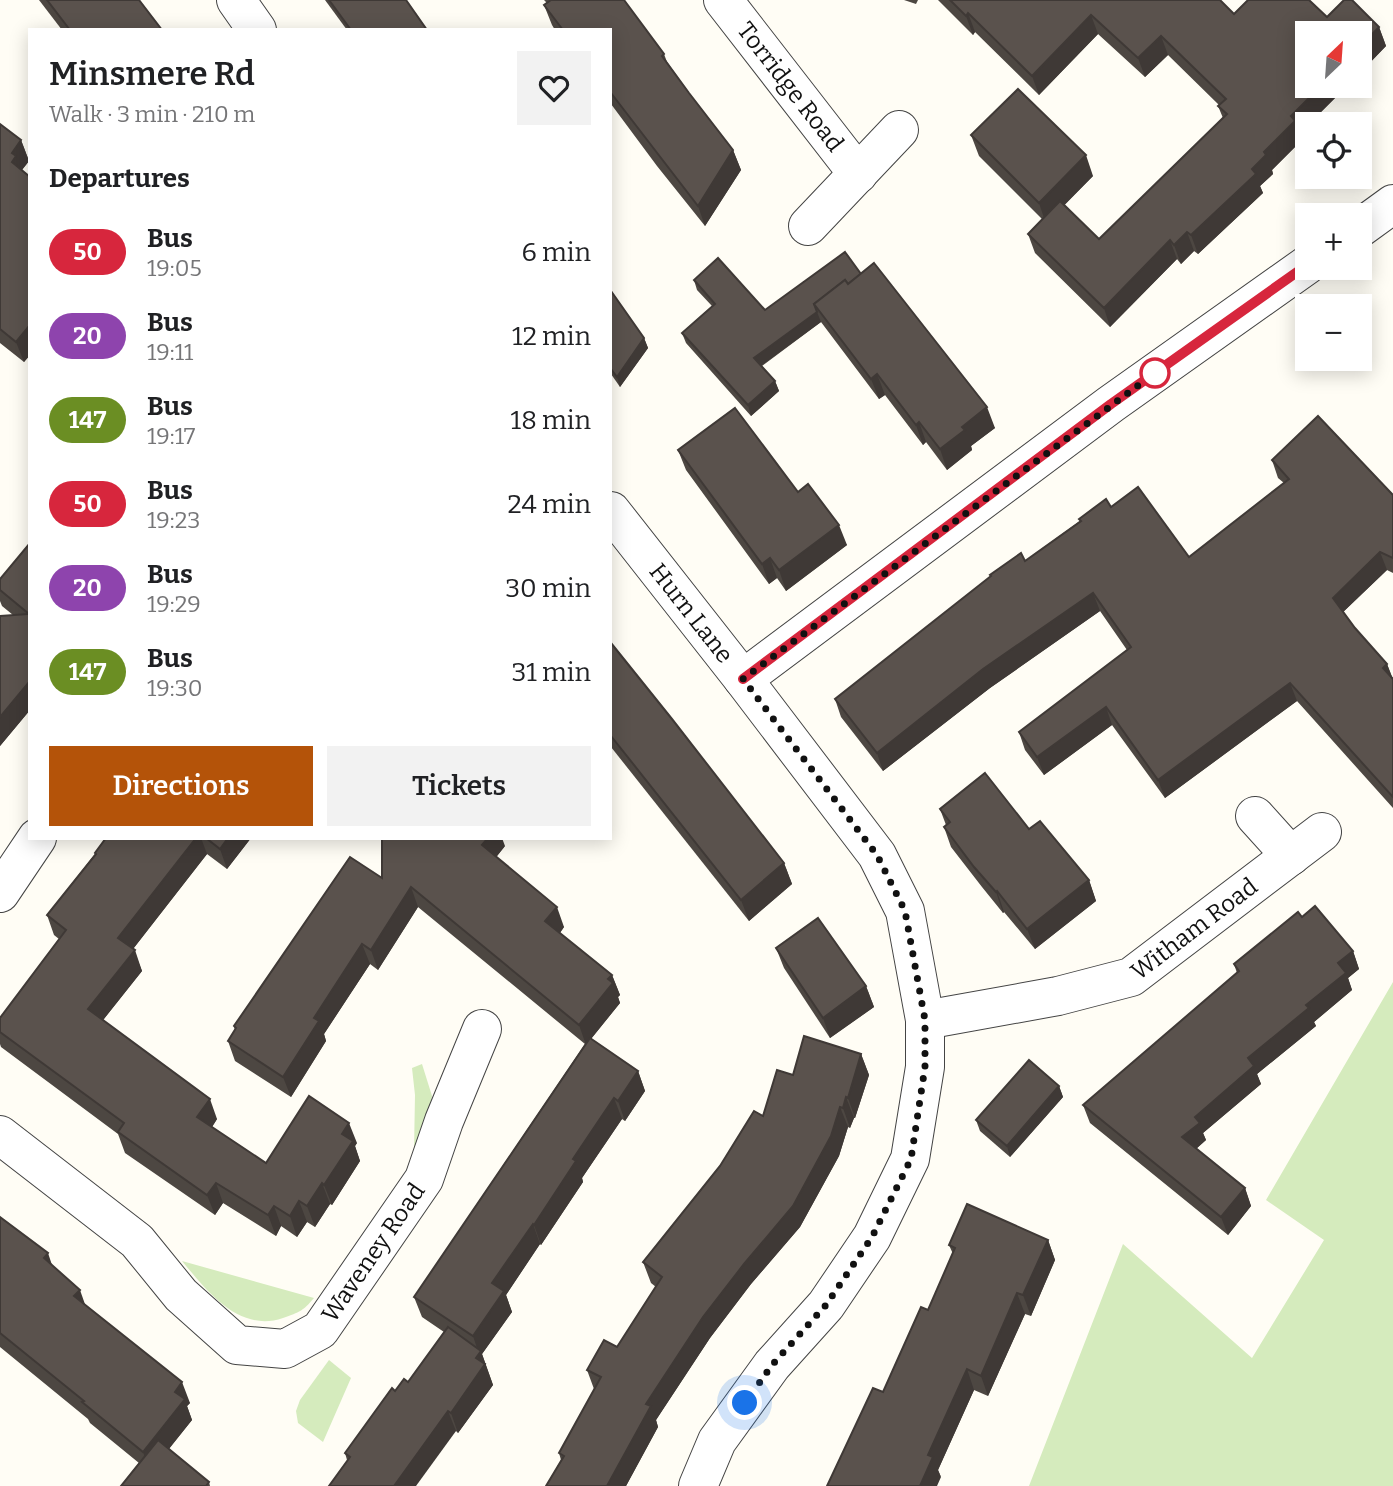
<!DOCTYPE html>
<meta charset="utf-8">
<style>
:root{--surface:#fff;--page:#f2f2f2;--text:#202124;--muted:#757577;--accent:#b45309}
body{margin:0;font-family:Bitter,serif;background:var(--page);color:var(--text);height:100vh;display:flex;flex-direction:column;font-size:26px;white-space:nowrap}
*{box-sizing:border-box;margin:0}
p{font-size:23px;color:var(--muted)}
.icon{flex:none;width:38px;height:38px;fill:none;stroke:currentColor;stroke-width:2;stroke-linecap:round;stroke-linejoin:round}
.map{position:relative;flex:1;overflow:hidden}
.drawer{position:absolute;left:28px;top:28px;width:584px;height:812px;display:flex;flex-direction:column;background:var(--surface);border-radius:0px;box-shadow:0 4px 18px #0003}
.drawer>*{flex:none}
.badge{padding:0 14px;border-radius:23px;font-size:24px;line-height:46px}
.needle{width:46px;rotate:25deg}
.tools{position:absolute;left:1295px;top:21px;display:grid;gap:14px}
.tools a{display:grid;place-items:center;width:77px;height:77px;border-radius:0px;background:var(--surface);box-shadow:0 4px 18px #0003;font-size:35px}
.you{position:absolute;width:35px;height:35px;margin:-18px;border:5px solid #fff;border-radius:50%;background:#1a73e8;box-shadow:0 0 0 10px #1a73e833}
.map>.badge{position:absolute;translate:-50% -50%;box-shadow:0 0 0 4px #fff}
h2{padding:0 21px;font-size:26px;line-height:63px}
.round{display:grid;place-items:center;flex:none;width:74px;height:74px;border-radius:0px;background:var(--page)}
.headline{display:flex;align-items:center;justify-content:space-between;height:119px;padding:0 21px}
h1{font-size:33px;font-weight:600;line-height:52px}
.primary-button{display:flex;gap:14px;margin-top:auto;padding:14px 21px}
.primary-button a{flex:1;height:80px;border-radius:0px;background:var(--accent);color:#fff;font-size:28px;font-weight:600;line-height:80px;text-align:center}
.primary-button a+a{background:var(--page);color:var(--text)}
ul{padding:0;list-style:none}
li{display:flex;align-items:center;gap:21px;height:84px;padding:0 21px}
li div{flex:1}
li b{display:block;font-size:26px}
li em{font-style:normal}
li .badge{min-width:77px;font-weight:700;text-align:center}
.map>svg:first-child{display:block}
</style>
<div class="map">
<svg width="1393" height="1486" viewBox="0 0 1393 1486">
<rect width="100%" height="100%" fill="#fffdf5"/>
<g fill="#d5ebbd">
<path d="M1393,982V1486H1029L1123,1244L1252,1358L1324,1240L1266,1200Z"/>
<path d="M422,1064L432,1096L430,1117L414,1151L415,1095L412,1068Z"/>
<path d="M182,1261L314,1298C303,1311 300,1312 283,1318C239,1333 207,1291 182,1261Z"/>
<path d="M329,1360L351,1378L323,1442L298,1423L296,1411L300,1400Z"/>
</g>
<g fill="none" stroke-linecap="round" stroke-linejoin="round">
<defs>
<g id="street">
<path d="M236,0L257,30"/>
<path id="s1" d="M723,0L858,174"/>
<path d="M808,226L899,130"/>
<path d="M1360,228L1393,204"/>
<path id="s2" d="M611,511L743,679L877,855L905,911L925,1020V1067L910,1159L872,1237L826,1305L772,1365L717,1441L698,1486"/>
<path d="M743,679L1111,404L1307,265"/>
<path d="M1255,816L1291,856"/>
<path d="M0,893L37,838"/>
<path id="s3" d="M925,1020L1058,996L1131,977L1322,832"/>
<path id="s4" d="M0,1135L137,1241L181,1295L237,1345L285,1349L320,1330L424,1179L444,1121L482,1029"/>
</g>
</defs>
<use href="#street" stroke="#444" stroke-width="40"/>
<use href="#street" stroke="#fff" stroke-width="38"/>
</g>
<g fill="#4d4742">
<path d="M39,0H139L162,30H62Z"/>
<path d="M325,0H406L427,30H347Z"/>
<path d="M544,0H624L664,54L667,62L689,93L733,150L741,170L705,226L657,166L611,104V30H555L552,25L544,5L547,3Z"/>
<path d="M904,0H918L916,4Z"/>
<path d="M938,0H1220L1234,14L1327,17L1379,27L1386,46L1360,73V33L1307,86H1347L1300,133L1302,140L1272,170L1273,174L1260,186L1263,193L1198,254L1194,251L1181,264L1177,259L1110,327L1035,253L1028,234L1042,219L979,156L971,135L1093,176L1064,205L1099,239L1223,118L1218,106L1219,105L1168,55L1145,77L1098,34L1039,95L975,32L973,35Z"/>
<path d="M0,124L21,140L29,161L22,170L30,177V355L24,362L0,343Z"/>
<path d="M861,274L995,428L971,446L972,450L947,470L926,442L923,445L885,395L879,399L821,322L762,366L775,381L779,391L751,416L686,343L682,333L712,306L697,290L694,280L765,310Z"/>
<path d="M611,291L644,338L648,348L620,387L611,374Z"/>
<path d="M678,450L798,492L847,545L786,591L777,578L769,584L686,470Z"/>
<path d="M1272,460L1393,495V573L1387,570L1343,612L1355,628L1387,664L1393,679V808L1297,701L1165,798L1112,725L1044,775L1025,750L1019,732L1127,650L1100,611L990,688L883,771L841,717L835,699L1080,521L1079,519L1111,507L1189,557L1284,483L1278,478Z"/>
<path d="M30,543V710L0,746V616L13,615L2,606L0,601V579Z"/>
<path d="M611,643L784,863L792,884L749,921L611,747Z"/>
<path d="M940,809L1029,829L1089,880L1096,901L1035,949L1004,912L1003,913L982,887L951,847L944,827L946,825Z"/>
<path d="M106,838H251L227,869L207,854L133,949L142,971L103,1020L217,1119L212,1127L266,1163L357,1143L355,1146L360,1161L332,1205L330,1204L315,1227L307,1222L297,1237L281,1226L276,1236L223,1203L215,1215L125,1153L118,1134L1,1047L0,1044V1018L59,939L54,935L47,915L95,854V853Z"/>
<path d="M505,846L496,857L564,927L560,933L612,975L620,995L618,997L620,1003L591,1039L638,1071L645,1091L625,1121L622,1119L582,1178L583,1182L541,1245L540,1244L506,1295L512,1312L482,1354L493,1385L458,1433L456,1431L347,1460L345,1453L395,1391L408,1382L444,1332L422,1317L414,1297L585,1044L418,907L378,970L370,964L324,1034L326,1041L291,1097L235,1061L228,1041L235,1030L234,1026L382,878Z"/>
<path d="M1302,917L1353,951L1359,969L1348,978L1352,990L1314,1022L1316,1026L1257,1074L1261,1084L1203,1133L1206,1140L1196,1149L1245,1188L1251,1206L1228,1235L1090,1123L1083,1105L1237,973L1234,964Z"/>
<path d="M776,948L866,986L874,1007L830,1038L784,968Z"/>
<path d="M861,1054L869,1075L855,1118H854L850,1128L848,1127L839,1156L800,1227L751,1284L710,1338L656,1420L658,1427L626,1486H546L561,1460L559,1453L594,1389L587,1370L617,1347L656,1287L651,1283L643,1262L763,1116L793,1075Z"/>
<path d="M1059,1086L1063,1097L1010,1157L980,1131L976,1120Z"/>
<path d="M0,1217L52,1265L85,1305L190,1403L187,1406L192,1420L169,1449L209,1482L210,1486H121L139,1463L90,1423L88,1419L0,1347Z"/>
<path d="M1048,1240L1055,1260L1031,1316L1025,1314L988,1396L974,1390L938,1470L941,1477L883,1392L928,1310L953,1254L949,1245Z"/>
</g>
<g fill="#3f3936">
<path d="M968,13L975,32L973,35L966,16Z"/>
<path d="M1091,15L1098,34L1039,95L1032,76Z"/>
<path d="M1379,27L1386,46L1360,73V47Z"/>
<path d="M1161,36L1168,55L1145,77L1138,58Z"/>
<path d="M1321,86H1347L1300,133L1302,140L1272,170L1273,174L1260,186L1263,193L1198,254L1191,235L1252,169L1291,116Z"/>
<path d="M21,140L29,161L21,171L12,162V153Z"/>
<path d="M733,150L741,170L705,226L698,206Z"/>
<path d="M1086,155L1093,176L1046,224L1039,203Z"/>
<path d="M1187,232L1194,251L1181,264L1174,245Z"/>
<path d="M1170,240L1177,259L1110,327L1104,308Z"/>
<path d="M817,312L821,322L758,368L754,358Z"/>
<path d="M30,325V355L24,362L16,342Z"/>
<path d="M644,338L648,348L620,387L617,377Z"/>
<path d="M877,374L885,395L879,399L871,379Z"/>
<path d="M775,381L779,391L751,416L748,405Z"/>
<path d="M987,407L995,428L971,446L972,450L947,470L940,449L962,427Z"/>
<path d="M919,422L926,442L923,445L916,425Z"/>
<path d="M839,525L847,545L786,591L779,570Z"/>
<path d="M1380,552L1387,570L1339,616L1333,598Z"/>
<path d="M770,558L777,578L769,584L762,564Z"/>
<path d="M1093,593L1100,611L990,688L883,771L877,753L983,669Z"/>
<path d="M1387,664L1393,680L1383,668Z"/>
<path d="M30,681V710L0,746V717Z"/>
<path d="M1290,683L1297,701L1165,798L1158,780Z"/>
<path d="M1106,707L1112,725L1044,775L1037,757Z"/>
<path d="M196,838H201L207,854L126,958L118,938Z"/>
<path d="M228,838H251L227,869L220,849Z"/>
<path d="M488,838H502L505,846L490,865L482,845Z"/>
<path d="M784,863L792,884L749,921L741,900Z"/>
<path d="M1089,880L1096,901L1035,949L1027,929Z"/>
<path d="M411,887L418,907L378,970L371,950Z"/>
<path d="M997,891L1004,912L1003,913L996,892Z"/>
<path d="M557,907L564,927L553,942L545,921Z"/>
<path d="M362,944L370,964L324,1034L326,1041L291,1097L283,1077L314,1018Z"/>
<path d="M135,950L142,971L96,1029L88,1009Z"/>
<path d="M1353,951L1359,969L1348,978L1352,990L1314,1022L1316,1026L1257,1074L1261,1084L1203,1133L1206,1140L1189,1155L1182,1137L1195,1117L1248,1058L1306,1005L1338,963Z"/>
<path d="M612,975L620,995L618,997L620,1003L586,1045L579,1025Z"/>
<path d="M866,986L874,1007L830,1038L823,1018Z"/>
<path d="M861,1054L869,1075L855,1118L848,1098Z"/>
<path d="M638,1071L645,1091L625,1121L618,1101Z"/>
<path d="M1059,1086L1063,1097L1010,1157L1007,1146Z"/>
<path d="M846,1097L854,1118L850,1128L843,1108Z"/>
<path d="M614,1098L622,1119L582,1178L583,1182L541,1245L534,1225L573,1159Z"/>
<path d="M210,1099L217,1119L205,1138L197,1117Z"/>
<path d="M840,1107L848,1127L839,1156L800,1227L751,1284L710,1338L656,1420L658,1427L626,1486H607L646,1404Z"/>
<path d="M349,1123L357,1143L355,1146L360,1161L332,1205L324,1185L342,1134Z"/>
<path d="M216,1183L223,1203L215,1215L207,1195Z"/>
<path d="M322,1183L330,1204L315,1227L307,1206Z"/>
<path d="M1245,1188L1251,1206L1228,1235L1221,1217Z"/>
<path d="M299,1201L307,1222L297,1237L290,1216Z"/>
<path d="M274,1206L281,1226L276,1236L268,1215Z"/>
<path d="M533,1224L540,1244L506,1295L512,1312L482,1354L493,1385L458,1433L451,1413L479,1354L473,1336L492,1283Z"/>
<path d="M1048,1240L1055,1260L1031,1316L1023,1295Z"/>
<path d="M48,1253L55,1274L44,1258Z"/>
<path d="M80,1290L87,1310L74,1296Z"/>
<path d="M1017,1293L1025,1314L988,1396L981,1376Z"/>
<path d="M967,1369L974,1390L938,1470L941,1477L937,1486H920L928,1455Z"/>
<path d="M182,1382L190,1403L187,1406L192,1420L150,1472L143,1452L175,1392Z"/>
<path d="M448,1411L456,1431L416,1486H394Z"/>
</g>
<g fill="#5a524d" stroke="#3f3936" stroke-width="2">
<path d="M47,0H139L162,30H70Z"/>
<path d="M329,0H406L427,30H351Z"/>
<path d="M551,0H624L664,54L662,56L689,93L733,150L698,206L611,93V30H563L544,5Z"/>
<path d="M950,0H1220L1234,14L1248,0H1309L1327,17L1344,0H1352L1379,27L1360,47V33H1307V86H1321L1291,116L1295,121L1264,152L1266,155L1252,169L1256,174L1191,235L1187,232L1174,245L1170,240L1104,308L1028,234L1060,201L1099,239L1227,114L1218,106L1226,99L1161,36L1138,58L1091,15L1032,76L968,13L966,16Z"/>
<path d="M1018,89L1086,155L1039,203L971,135Z"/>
<path d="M0,124L21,140L12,153L16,156L12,162L30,177V325L16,342L0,329Z"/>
<path d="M845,252L861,274L848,284L845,280L814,304L817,312L754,358L775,381L748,405L682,333L715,304L694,280L718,258L765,310Z"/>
<path d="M874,263L987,407L962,427L965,430L940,449L919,422L916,425L877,374L871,379L814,304L845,280L848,284Z"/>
<path d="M611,291L644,338L617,377L611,369Z"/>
<path d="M735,408L798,492L808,484L839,525L779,570L770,558L762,564L678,450Z"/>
<path d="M1318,416L1393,495V558L1380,552L1333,598L1355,628L1387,664L1383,668L1393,679V797L1290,683L1158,780L1106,707L1037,757L1019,732L1131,647L1093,593L983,669L877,753L835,699L991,576L990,575L1021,553L1025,561L1081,521L1079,519L1106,499L1111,507L1138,487L1189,557L1289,479L1272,460Z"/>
<path d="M30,543V681L0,717V616L29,614L0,590V579Z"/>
<path d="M611,643L672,719L784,863L741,900L611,736Z"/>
<path d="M985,773L1029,829L1040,821L1089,880L1027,929L997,891L996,892L974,867L944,827L950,822L940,809Z"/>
<path d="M106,838H196L118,938L135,950L88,1009L210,1099L197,1117L266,1163L309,1096L349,1123L342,1134L353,1141L324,1185L322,1183L307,1206L299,1201L290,1216L274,1206L268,1215L216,1183L207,1195L118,1132L124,1123L0,1032V1018L66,930L47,915L96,854L95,853Z"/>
<path d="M206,838H228L220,849Z"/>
<path d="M382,838H488L482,845L557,907L545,921L612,975L608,979L613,983L579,1025L411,887L371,950L362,944L314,1018L319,1021L283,1077L228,1041L236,1028L234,1026L350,857L382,878Z"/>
<path d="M1315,906L1353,951L1338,963L1346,973L1306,1005L1309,1008L1248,1058L1254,1066L1195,1117L1200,1123L1182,1137L1245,1188L1221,1217L1083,1105L1239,971L1234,964L1298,912L1302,917Z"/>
<path d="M818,918L866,986L823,1018L776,948Z"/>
<path d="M804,1036L861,1054L848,1098L846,1097L843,1108L840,1107L831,1136L793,1206L744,1264L703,1317L646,1404L651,1406L607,1486H546L564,1456L559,1453L601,1377L587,1370L604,1340L617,1347L662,1277L643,1262L720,1166L754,1111L763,1116L777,1070L793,1075Z"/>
<path d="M590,1038L638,1071L618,1101L614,1098L573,1159L576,1161L534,1225L533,1224L492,1283L504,1291L473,1336L414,1297Z"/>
<path d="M1029,1060L1059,1086L1007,1146L976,1120Z"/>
<path d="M967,1204L1048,1240L1023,1295L1017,1293L981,1376L967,1369L928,1455L933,1457L920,1486H827L873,1388L883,1392L921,1307L928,1310L955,1248L949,1245Z"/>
<path d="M0,1217L48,1253L44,1258L80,1290L74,1296L182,1382L175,1392L185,1399L143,1452L82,1402L84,1401L0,1333Z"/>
<path d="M448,1327L481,1351L476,1358L485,1364L451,1413L448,1411L394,1486H329L350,1457L345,1453L392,1388L395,1391L404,1379L408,1382Z"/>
<path d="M158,1440L209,1482L206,1486H121Z"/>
</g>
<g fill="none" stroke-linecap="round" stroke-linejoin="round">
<defs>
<path id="line" d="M743,679L1111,404L1307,265"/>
</defs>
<use href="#line" stroke="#fff" stroke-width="16"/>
<use href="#line" stroke="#d7263d" stroke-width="10"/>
<path stroke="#111" stroke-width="7" stroke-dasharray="0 12.6" d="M745,1403L772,1365L826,1305L872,1237L911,1159L925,1067V1020L905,911L877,855L743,679L1155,373"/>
</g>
<circle fill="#fff" stroke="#d7263d" stroke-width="3.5" cx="1155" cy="373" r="14"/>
<g text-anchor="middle" stroke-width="7" stroke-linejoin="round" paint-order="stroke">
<g font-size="24" fill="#111" stroke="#fff">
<text dy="8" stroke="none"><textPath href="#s1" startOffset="110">Torridge Road</textPath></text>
<text dy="8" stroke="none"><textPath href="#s2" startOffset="130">Hurn Lane</textPath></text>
<text dy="8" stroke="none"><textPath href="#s3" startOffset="290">Witham Road</textPath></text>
<text dy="8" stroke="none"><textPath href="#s4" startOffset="500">Waveney Road</textPath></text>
</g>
</g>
</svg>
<div class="tools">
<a><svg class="needle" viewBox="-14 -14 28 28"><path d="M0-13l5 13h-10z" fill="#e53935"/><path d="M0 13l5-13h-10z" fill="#757577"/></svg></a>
<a><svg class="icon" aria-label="locate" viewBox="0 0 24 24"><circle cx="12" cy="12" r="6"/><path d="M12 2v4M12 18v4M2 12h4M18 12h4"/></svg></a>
<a>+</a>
<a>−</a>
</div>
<div class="you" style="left:745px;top:1403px"></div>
<section class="drawer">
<div class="headline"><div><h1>Minsmere Rd</h1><p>Walk · 3 min · 210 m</p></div><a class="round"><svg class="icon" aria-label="heart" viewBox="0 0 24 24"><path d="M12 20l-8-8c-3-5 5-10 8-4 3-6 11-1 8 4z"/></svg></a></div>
<h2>Departures</h2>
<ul>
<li><span class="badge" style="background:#d7263d;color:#fff">50</span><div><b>Bus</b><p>19:05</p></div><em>6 min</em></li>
<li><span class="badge" style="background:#8e44ad;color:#fff">20</span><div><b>Bus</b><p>19:11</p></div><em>12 min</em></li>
<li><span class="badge" style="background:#6b8e23;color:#fff">147</span><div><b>Bus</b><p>19:17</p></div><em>18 min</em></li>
<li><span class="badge" style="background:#d7263d;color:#fff">50</span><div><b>Bus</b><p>19:23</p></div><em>24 min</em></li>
<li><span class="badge" style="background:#8e44ad;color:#fff">20</span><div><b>Bus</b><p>19:29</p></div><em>30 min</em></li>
<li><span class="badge" style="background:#6b8e23;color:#fff">147</span><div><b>Bus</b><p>19:30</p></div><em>31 min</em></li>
</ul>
<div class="primary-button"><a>Directions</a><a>Tickets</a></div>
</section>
</div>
